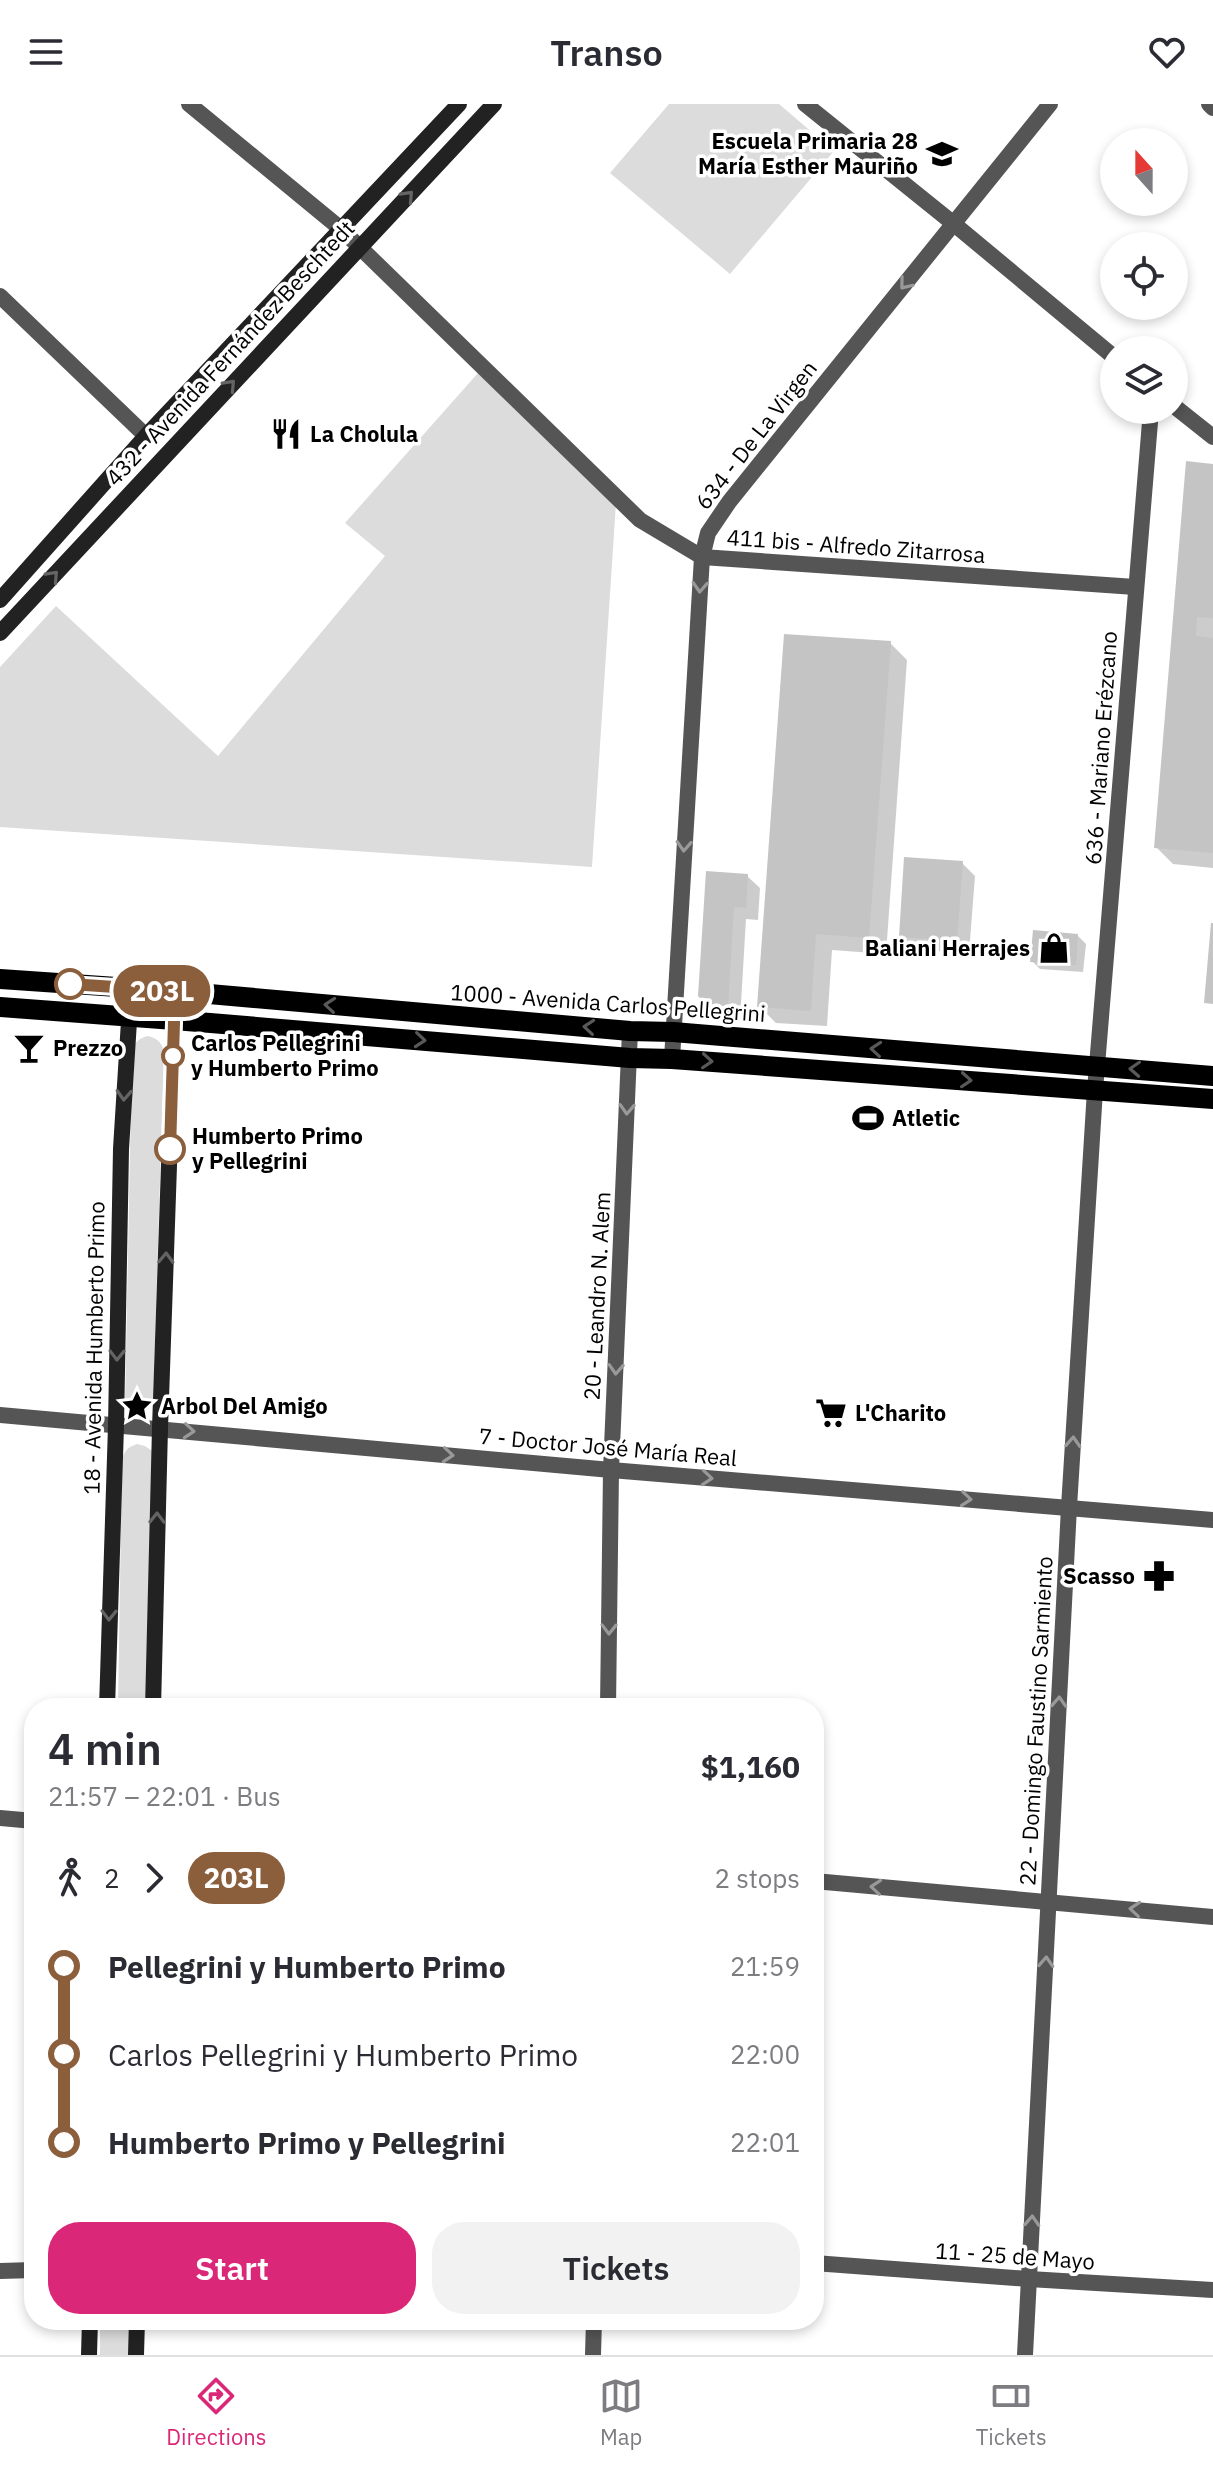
<!DOCTYPE html>
<meta charset="utf-8">
<style>
:root{--surface:#fff;--page:#f2f2f3;--text:#2b2b33;--muted:#7c7c81;--line:#e1e1e2;--accent:#db2777}
body{margin:0;font-family:"IBM Plex Sans",sans-serif;background:var(--page);color:var(--text);height:100vh;display:flex;flex-direction:column;font-size:30px;white-space:nowrap}
*{box-sizing:border-box;margin:0}
p{font-size:26px;color:var(--muted)}
.icon{flex:none;width:44px;height:44px;fill:none;stroke:currentColor;stroke-width:2;stroke-linecap:round;stroke-linejoin:round}
.map{position:relative;flex:1;overflow:hidden}
.details{position:absolute;left:24px;top:1594px;width:800px;height:632px;display:flex;flex-direction:column;background:var(--surface);border-radius:32px;box-shadow:0 4px 12px #0003}
.details>*{flex:none}
.badge{padding:0 16px;border-radius:26px;font-size:28px;line-height:52px}
.needle{width:52px;rotate:339deg}
.controls{position:absolute;left:1100px;top:24px;display:grid;gap:16px}
.controls a{display:grid;place-items:center;width:88px;height:88px;border-radius:50%;background:var(--surface);box-shadow:0 4px 12px #0003;font-size:40px}
.map>.badge{position:absolute;translate:-50% -50%;box-shadow:0 0 0 4px #fff}
.legs{display:flex;align-items:center;gap:12px;height:88px;padding:0 24px;font-size:26px}
.legs p{margin-inline-start:auto}
.head{display:flex;align-items:center;justify-content:space-between;height:136px;padding:0 24px}
h1{font-size:44px;font-weight:600;line-height:60px}
.cta{display:flex;gap:16px;margin-top:auto;padding:16px 24px}
.cta a{flex:1;height:92px;border-radius:32px;background:var(--accent);color:#fff;font-size:32px;font-weight:600;line-height:92px;text-align:center}
.cta a+a{background:var(--page);color:var(--text)}
ul{padding:0 24px;list-style:none}
li{display:flex;align-items:center;gap:28px;height:88px;font-size:30px}
li i{display:grid;place-items:center;width:12px;height:100%;margin:0 10px;background:currentColor}
li i::after{content:'';width:20px;height:20px;margin:-10px;border:6px solid;border-radius:50%;background:var(--surface)}
li p{margin-inline-start:auto}
li:first-child i{background:linear-gradient(#0000 50%,currentColor 0)}
li:last-child i{background:linear-gradient(currentColor 50%,#0000 0)}
header{display:flex;justify-content:space-between;align-items:center;height:104px;padding:0 24px;background:var(--surface);font-size:36px;font-weight:600}
.tabs{display:flex;justify-content:space-around;align-items:center;height:112px;border-top:2px solid var(--line);background:var(--surface);font-size:22px;color:var(--muted)}
.tabs a{display:grid;justify-items:center;gap:4px}
.tabs .active{color:var(--accent)}
.map>svg:first-child{display:block}
</style>
<header><svg class="icon" aria-label="menu" viewBox="0 0 24 24"><path d="M4 6h16M4 12h16M4 18h16"/></svg>Transo<svg class="icon" aria-label="heart" viewBox="0 0 24 24"><path d="M12 20l-8-8c-3-5 5-10 8-4 3-6 11-1 8 4z"/></svg></header>
<div class="map">
<svg width="1213" height="2251" viewBox="0 0 1213 2251">
<rect width="100%" height="100%" fill="#fff"/>
<g fill="#dcdcdc">
<path d="M669,0H779L834,47L730,170L610,69Z"/>
<path d="M478,269L616,399L592,763L0,723V563L56,502L218,652L385,452L345,419Z"/>
<path d="M147,932C157,934 160,937 164,946L153,1300C143,1308 134,1310 125,1300L132,948C134,939 138,935 147,932Z"/>
<path d="M137,1340L145,1342L152,1347L147,1604H118L122,1356C124,1347 128,1343 137,1340Z"/>
<path d="M100,2216H132L131,2251H100Z"/>
</g>
<g fill="#0003">
<path d="M1213,363V764L1173,760L1156,743Z"/>
<path d="M890,539L907,556L886,850L832,846L827,922L776,919L759,902Z"/>
<path d="M962,759L975,772L969,849L913,845L901,833Z"/>
<path d="M708,770L747,772L760,784L758,816L746,815L740,916L722,915L709,902Z"/>
<path d="M1078,832L1086,840L1083,868L1040,865L1032,857Z"/>
</g>
<g fill="#c4c4c4">
<path d="M1186,357L1213,360V514L1197,513L1196,532L1213,534V749L1154,744Z"/>
<path d="M784,530L891,537L869,834L816,830L811,907L757,903Z"/>
<path d="M904,753L963,757L957,837L899,833Z"/>
<path d="M706,767L748,770L746,804L734,803L728,904L708,903L698,892Z"/>
<path d="M1211,819H1213V900L1204,899Z"/>
<path d="M1033,826L1078,830L1076,861L1030,858Z"/>
</g>
<g fill="none" stroke-linecap="round" stroke-linejoin="round">
<g stroke="#555" stroke-width="16">
<path d="M189,0L341,125L640,416L702,453L1135,483"/>
<path d="M805,0L954,120L1114,253"/>
<path d="M1209,0L1213,4"/>
<path d="M0,192L146,332"/>
<path d="M1174,302L1213,333"/>
<path d="M672,955L702,453L708,429L729,398L1050,0"/>
<path d="M0,1311L611,1366L1213,1416"/>
<path d="M608,1604L611,1366L630,927"/>
<path d="M0,1714L34,1717"/>
<path d="M814,1777L1213,1813"/>
<path d="M814,2159L1029,2175L1213,2186"/>
<path d="M0,2167L34,2166"/>
<path d="M593,2251L594,2216"/>
<path d="M1025,2251L1069,1403L1095,986L1151,306"/>
</g>
<g stroke="#222" stroke-width="16">
<path d="M0,496L146,332L459,0"/>
<path d="M0,529L494,0"/>
<path d="M107,1604L116,1322L121,1045L131,885"/>
<path d="M153,1604L160,1324L175,887"/>
<path d="M89,2251L90,2216"/>
<path d="M136,2251L137,2216"/>
</g>
<g stroke="#000" stroke-width="20">
<path d="M0,875L175,887L630,927L673,928L1213,972"/>
<path d="M0,903L174,916L630,954L672,955L1213,995"/>
</g>
</g>
<defs><path id="oneway-chevron" d="M-2-3.5L2.5 0L-2 3.5" fill="none" stroke-width="1.6" stroke-linecap="round" stroke-linejoin="round" transform="scale(2)"/></defs>
<g stroke="#646464">
<use href="#oneway-chevron" transform="translate(408 92) rotate(-47)"/>
<use href="#oneway-chevron" transform="translate(230 281) rotate(-47)"/>
<use href="#oneway-chevron" transform="translate(53 472) rotate(-47)"/>
<use href="#oneway-chevron" transform="translate(124 991) rotate(93)"/>
<use href="#oneway-chevron" transform="translate(166 1154) rotate(-88)"/>
<use href="#oneway-chevron" transform="translate(117 1251) rotate(91)"/>
<use href="#oneway-chevron" transform="translate(157 1414) rotate(-89)"/>
<use href="#oneway-chevron" transform="translate(109 1511) rotate(91)"/>
</g>
<g stroke="#999">
<use href="#oneway-chevron" transform="translate(905 180) rotate(129)"/>
<use href="#oneway-chevron" transform="translate(700 483) rotate(93)"/>
<use href="#oneway-chevron" transform="translate(684 742) rotate(93)"/>
<use href="#oneway-chevron" transform="translate(627 1005) rotate(93)"/>
<use href="#oneway-chevron" transform="translate(616 1265) rotate(93)"/>
<use href="#oneway-chevron" transform="translate(189 1327) rotate(5)"/>
<use href="#oneway-chevron" transform="translate(1073 1338) rotate(-87)"/>
<use href="#oneway-chevron" transform="translate(448 1351) rotate(5)"/>
<use href="#oneway-chevron" transform="translate(707 1374) rotate(5)"/>
<use href="#oneway-chevron" transform="translate(966 1395) rotate(5)"/>
<use href="#oneway-chevron" transform="translate(609 1525) rotate(91)"/>
<use href="#oneway-chevron" transform="translate(1059 1598) rotate(-87)"/>
<use href="#oneway-chevron" transform="translate(876 1783) rotate(-175)"/>
<use href="#oneway-chevron" transform="translate(1135 1805) rotate(-175)"/>
<use href="#oneway-chevron" transform="translate(1046 1858) rotate(-87)"/>
<use href="#oneway-chevron" transform="translate(1032 2117) rotate(-87)"/>
</g>
<g stroke="#595959">
<use href="#oneway-chevron" transform="translate(330 901) rotate(-175)"/>
<use href="#oneway-chevron" transform="translate(589 923) rotate(-175)"/>
<use href="#oneway-chevron" transform="translate(420 936) rotate(5)"/>
<use href="#oneway-chevron" transform="translate(876 945) rotate(-175)"/>
<use href="#oneway-chevron" transform="translate(707 957) rotate(4)"/>
<use href="#oneway-chevron" transform="translate(1135 965) rotate(-177)"/>
<use href="#oneway-chevron" transform="translate(966 976) rotate(4)"/>
</g>
<g fill="none" stroke-linecap="round" stroke-linejoin="round">
<defs>
<path id="line-1" d="M70,880L175,887L170,1045"/>
</defs>
<use href="#line-1" stroke="#fff" stroke-width="18"/>
<use href="#line-1" stroke="#8b5e3c" stroke-width="12"/>
</g>
<defs>
<symbol id="school-bare" viewBox="-9 -9 18 18"><path d="M0-5L7-2L0 1L-7-2ZM-4 1L0 2.5L4 1V4Q0 6-4 4Z" fill="#000" stroke="#fff" stroke-width="2.5" paint-order="stroke"/></symbol>
<symbol id="restaurant-bare" viewBox="-9 -9 18 18"><path d="M-5-6h1v4h1v-4h1v4h1v-4h1v5L-1.5 .5V6h-2V.5L-5-1ZM5-6V6H3V1.5H1.5Q1.5-4 5-6Z" fill="#000" stroke="#fff" stroke-width="2.5" paint-order="stroke"/></symbol>
<symbol id="shop-bare" viewBox="-9 -9 18 18"><path d="M-5-2.5h2.3a2.7 3.5 0 0 1 5.4 0H5L5.5 6h-11ZM-1.5-2.5h3a1.5 2.3 0 0 0-3 0Z" fill="#000" stroke="#fff" stroke-width="2.5" paint-order="stroke"/></symbol>
<symbol id="bar-bare" viewBox="-9 -9 18 18"><path d="M-6-5H6L.8 .8V4.5H3.5V6h-7V4.5H-.8V.8Z" fill="#000" stroke="#fff" stroke-width="2.5" paint-order="stroke"/></symbol>
<symbol id="stadium-bare" viewBox="-9 -9 18 18"><path d="M0-5a6.5 5 0 1 0 0 10a6.5 5 0 1 0 0-10ZM-3.5-1.8h7v3.6h-7Z" fill="#000" stroke="#fff" stroke-width="2.5" paint-order="stroke"/></symbol>
<symbol id="sight-bare" viewBox="-9 -9 18 18"><path d="M0-6L1.8-2.2L6-1.7L2.9 1.2L3.7 5.4L0 3.3L-3.7 5.4L-2.9 1.2L-6-1.7L-1.8-2.2Z" fill="#000" stroke="#fff" stroke-width="2.5" paint-order="stroke"/></symbol>
<symbol id="supermarket-bare" viewBox="-9 -9 18 18"><path d="M-6-5.5h2.5l.6 2H6L4.5 2H-2.5L-4.4-4H-6ZM-1.5 3.2a1.3 1.3 0 1 0 .1 0ZM3 3.2a1.3 1.3 0 1 0 .1 0Z" fill="#000" stroke="#fff" stroke-width="2.5" paint-order="stroke"/></symbol>
<symbol id="pharmacy-bare" viewBox="-9 -9 18 18"><path d="M-2-6h4v4h4v4h-4v4h-4v-4h-4v-4h4Z" fill="#000" stroke="#fff" stroke-width="2.5" paint-order="stroke"/></symbol>
</defs>
<g fill-rule="evenodd">
<use href="#school-bare" x="920" y="28" width="44" height="44"/>
<use href="#restaurant-bare" x="264" y="308" width="44" height="44"/>
<use href="#shop-bare" x="1032" y="822" width="44" height="44"/>
<use href="#bar-bare" x="7" y="922" width="44" height="44"/>
<use href="#stadium-bare" x="846" y="992" width="44" height="44"/>
<use href="#sight-bare" x="115" y="1280" width="44" height="44"/>
<use href="#supermarket-bare" x="809" y="1287" width="44" height="44"/>
<use href="#pharmacy-bare" x="1137" y="1450" width="44" height="44"/>
</g>
<g fill="#fff" stroke="#8b5e3c" stroke-width="4">
<circle cx="70" cy="880" r="14"/>
<circle cx="173" cy="952" r="10"/>
<circle cx="170" cy="1045" r="14"/>
</g>
<g text-anchor="middle" stroke-width="7" stroke-linejoin="round" paint-order="stroke">
<g font-size="22" font-weight="bold" fill="#000" stroke="#fff" text-anchor="start">
<text x="918" y="45" text-anchor="end">Escuela Primaria 28<tspan x="918" dy="25">María Esther Mauriño</tspan></text>
<text x="310" y="338">La Cholula</text>
<text x="1030" y="852" text-anchor="end">Baliani Herrajes</text>
<text x="53" y="952">Prezzo</text>
<text x="892" y="1022">Atletic</text>
<text x="161" y="1310">Arbol Del Amigo</text>
<text x="855" y="1317">L'Charito</text>
<text x="1135" y="1480" text-anchor="end">Scasso</text>
</g>
<g font-size="22" fill="#000" stroke="#fff">
<text transform="translate(230 249) rotate(-47)" y="8">432 - Avenida Fernández Beschtedt</text>
<text transform="translate(756 331) rotate(-52)" y="8">634 - De La Virgen</text>
<text transform="translate(856 442) rotate(4)" y="8">411 bis - Alfredo Zitarrosa</text>
<text transform="translate(1101 644) rotate(-86)" y="8">636 - Mariano Erézcano</text>
<text transform="translate(608 899) rotate(4)" y="8">1000 - Avenida Carlos Pellegrini</text>
<text transform="translate(597 1192) rotate(-87)" y="8">20 - Leandro N. Alem</text>
<text transform="translate(94 1244) rotate(-89)" y="8">18 - Avenida Humberto Primo</text>
<text transform="translate(608 1343) rotate(5)" y="8">7 - Doctor José María Real</text>
<text transform="translate(1036 1617) rotate(-87)" y="8">22 - Domingo Faustino Sarmiento</text>
<text transform="translate(1015 2152) rotate(4)" y="8">11 - 25 de Mayo</text>
</g>
<g font-size="22" font-weight="bold" fill="#000" stroke="#fff" text-anchor="start">
<text x="191" y="947">Carlos Pellegrini<tspan x="191" dy="25">y Humberto Primo</tspan></text>
<text x="192" y="1040">Humberto Primo<tspan x="192" dy="25">y Pellegrini</tspan></text>
</g>
</g>
</svg>
<div class="controls">
<a><svg class="needle" viewBox="-14 -14 28 28"><path d="M0-13l5 13h-10z" fill="#e53935"/><path d="M0 13l5-13h-10z" fill="#7c7c81"/></svg></a>
<a><svg class="icon" aria-label="locate" viewBox="0 0 24 24"><circle cx="12" cy="12" r="6"/><path d="M12 2v4M12 18v4M2 12h4M18 12h4"/></svg></a>
<a><svg class="icon" aria-label="layers" viewBox="0 0 24 24"><path d="M12 4l9 5-9 5-9-5zM3 14l9 5 9-5"/></svg></a>
</div>
<b class="badge" style="left:162px;top:887px;background:#8b5e3c;color:#fff">203L</b>
<section class="details">
<div class="head"><div><h1>4 min</h1><p>21:57 – 22:01 · Bus</p></div><b>$1,160</b></div>
<div class="legs"><svg class="icon" aria-label="walk" viewBox="0 0 24 24"><circle cx="13" cy="4" r="2"/><path d="M13 8l-2 6 4 7M11 14l-3 7M7 12l3-4h3l4 4"/></svg>2<svg class="icon" aria-label="forward" viewBox="0 0 24 24"><path d="M9 5l7 7-7 7"/></svg><b class="badge" style="background:#8b5e3c;color:#fff">203L</b><p>2 stops</p></div>
<ul>
<li><i style="color:#8b5e3c"></i><b>Pellegrini y Humberto Primo</b><p>21:59</p></li>
<li><i style="color:#8b5e3c"></i><span>Carlos Pellegrini y Humberto Primo</span><p>22:00</p></li>
<li><i style="color:#8b5e3c"></i><b>Humberto Primo y Pellegrini</b><p>22:01</p></li>
</ul>
<div class="cta"><a>Start</a><a>Tickets</a></div>
</section>
</div>
<nav class="tabs">
<a class="active"><svg class="icon" aria-label="directions" viewBox="0 0 24 24"><path d="M12 3l9 9-9 9-9-9zM9 14v-3h6M13 9l2 2-2 2"/></svg>Directions</a>
<a><svg class="icon" aria-label="map" viewBox="0 0 24 24"><path d="M3 6l6-2 6 2 6-2v14l-6 2-6-2-6 2zM9 4v14M15 6v14"/></svg>Map</a>
<a><svg class="icon" aria-label="tickets" viewBox="0 0 24 24"><path d="M3 7h18v10H3zM15 7v10"/></svg>Tickets</a>
</nav>
